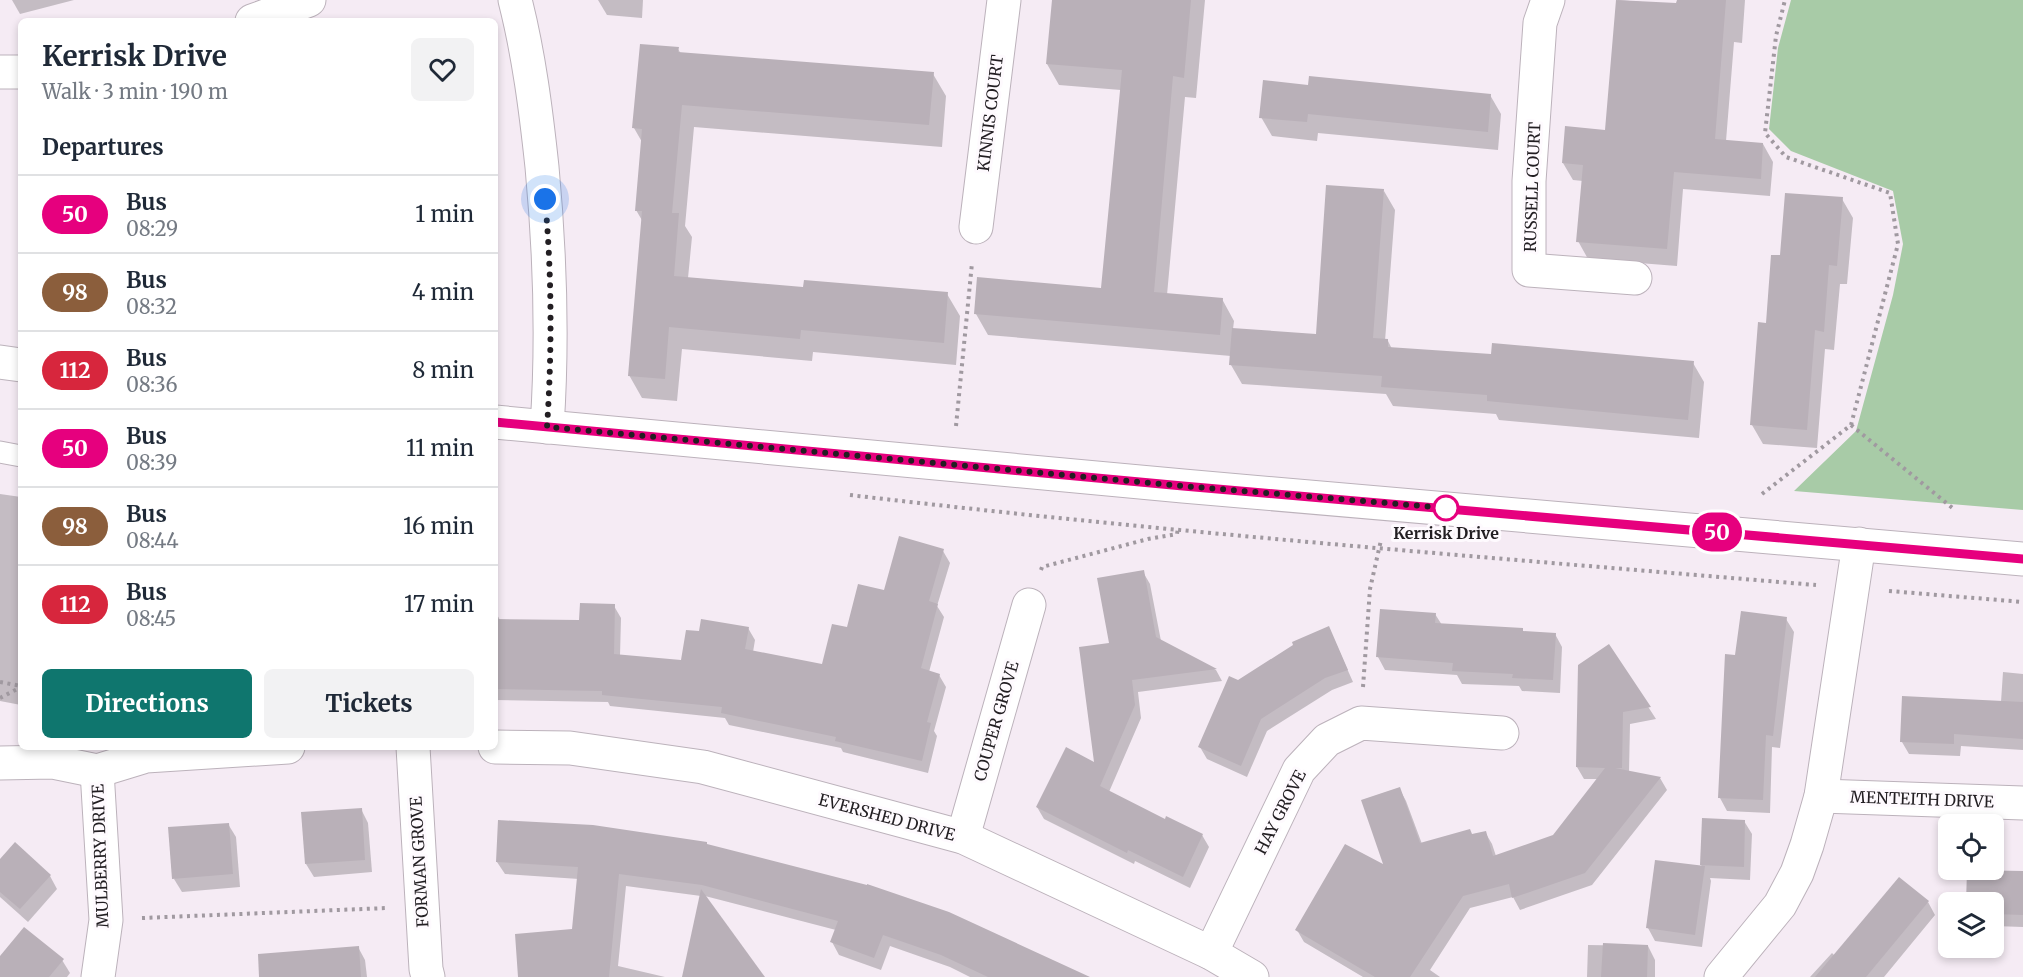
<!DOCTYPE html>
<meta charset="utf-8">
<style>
:root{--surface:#fff;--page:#f2f2f3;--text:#1f2937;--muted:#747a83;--line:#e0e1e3;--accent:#0f766e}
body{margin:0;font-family:Merriweather,serif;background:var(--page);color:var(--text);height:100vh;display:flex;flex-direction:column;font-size:22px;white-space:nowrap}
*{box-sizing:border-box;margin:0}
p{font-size:20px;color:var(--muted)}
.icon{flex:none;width:33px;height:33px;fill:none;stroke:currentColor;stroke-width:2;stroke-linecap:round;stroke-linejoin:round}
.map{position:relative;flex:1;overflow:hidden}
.details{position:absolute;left:18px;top:18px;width:480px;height:732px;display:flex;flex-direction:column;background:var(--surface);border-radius:9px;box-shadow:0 3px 9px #0003}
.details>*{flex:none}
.badge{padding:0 12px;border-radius:20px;font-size:21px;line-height:39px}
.controls{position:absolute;left:1938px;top:814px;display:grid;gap:12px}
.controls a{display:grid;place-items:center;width:66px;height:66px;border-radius:9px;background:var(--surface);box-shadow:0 3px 9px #0003;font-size:30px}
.you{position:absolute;width:30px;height:30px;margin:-15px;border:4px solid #fff;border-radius:50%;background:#1a73e8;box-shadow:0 0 0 9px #1a73e833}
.map>.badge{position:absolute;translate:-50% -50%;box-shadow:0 0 0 3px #fff}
h2{padding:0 24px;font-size:22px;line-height:54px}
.round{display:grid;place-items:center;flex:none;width:63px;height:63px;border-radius:9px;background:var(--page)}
.head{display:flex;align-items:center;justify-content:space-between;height:102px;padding:0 24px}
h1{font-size:28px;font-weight:700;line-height:45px}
.button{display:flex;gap:12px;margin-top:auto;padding:12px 24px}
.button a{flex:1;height:69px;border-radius:9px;background:var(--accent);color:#fff;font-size:24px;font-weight:700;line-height:69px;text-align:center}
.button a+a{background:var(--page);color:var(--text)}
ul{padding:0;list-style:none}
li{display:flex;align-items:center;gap:18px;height:78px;padding:0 24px;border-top:2px solid var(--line)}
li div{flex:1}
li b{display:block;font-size:22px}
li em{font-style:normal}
li .badge{min-width:66px;font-weight:700;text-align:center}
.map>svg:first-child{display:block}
</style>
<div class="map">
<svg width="2023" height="977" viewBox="0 0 2023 977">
<rect width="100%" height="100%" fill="#f5ebf4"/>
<path fill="#a8cba7" d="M1791,0H2023V510L1794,491L1856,431L1893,295L1903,244L1893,191L1791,151L1769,129L1778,48Z"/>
<g fill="#0003">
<path d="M12,0H74L20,14Z"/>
<path d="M598,0H643L642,18L607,15Z"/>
<path d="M1053,0H1205L1196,98L1185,97L1167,295L1222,299L1234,321L1233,329L1317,336L1384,191L1395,210L1385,341H1388L1392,349L1493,356L1693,363L1704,382L1699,438L1499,420L1496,414L1393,406L1386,394L1242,384L1231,365V356L988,335L976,314L1103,289L1121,90L1059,85L1047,64Z"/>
<path d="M1618,0L1678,5V0H1745L1742,43L1734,42L1726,141L1763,144L1773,162L1770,196L1683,189L1677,266L1588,259L1578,241L1583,181L1573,180L1563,163L1607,131Z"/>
<path d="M678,49L681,54L933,74L946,96L942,147L694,127L685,226L692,237L688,278L805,289L947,294L960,316L956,365L813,352L812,361L682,349L677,401L642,398L629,375L643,222L636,210L642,142L634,128Z"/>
<path d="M1309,86L1490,95L1501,114L1498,150L1318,133L1317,141L1272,136L1261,117Z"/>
<path d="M1842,199L1853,218L1847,284H1840L1834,350L1825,349L1817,448L1763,444L1752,425L1767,324L1782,257Z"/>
<path d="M0,494L21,497V705L0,701Z"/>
<path d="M943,551L950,563L937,606L944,617L929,672L939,675L946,687L934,731L937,736L928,773L843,752L841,748L729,725L725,718L610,706L608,702L495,700V611L500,620L581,621L614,606L621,618L620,656L682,662L700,633L748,628L755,640L753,652L823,666L848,629L885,592Z"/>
<path d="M1143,572L1150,584L1161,641L1216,670L1222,681L1138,692L1141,718L1109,792L1166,821L1202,835L1209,847L1190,888L1135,861L1134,864L1044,819L1037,807L1095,764L1110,644Z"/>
<path d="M1435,614L1442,625L1522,629L1524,633L1555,634L1562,647L1560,693L1522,691L1519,686L1462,684L1457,675L1385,670L1378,657Z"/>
<path d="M1786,619L1794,632L1780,748L1772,747L1770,813L1727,811L1720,798L1736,656Z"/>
<path d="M1329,628L1353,682L1332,690L1267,731L1247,777L1207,759L1200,747L1238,682Z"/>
<path d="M1609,646L1656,719L1630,724L1629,772L1660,778L1667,790L1592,885L1520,910L1513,897L1470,908L1430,970L1440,977H1363L1304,942L1297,930L1386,867L1399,788L1406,801L1422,844L1485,832L1492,844L1496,856L1554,836L1598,779H1584L1577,767Z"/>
<path d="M2003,672L2023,674V750L1961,746L1960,756L1909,754L1902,742L2001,702Z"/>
<path d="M361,809L368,823L372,872L314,877L306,864Z"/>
<path d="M1703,820L1744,821L1752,834L1750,880L1710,878L1711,881L1702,947L1655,941L1648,928L1703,868L1701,865Z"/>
<path d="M228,824L236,837L240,887L182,892L174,879Z"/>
<path d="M708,846L1086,977H970L950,967L890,946L881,970L839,955L832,942L836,930L705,896L763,977H696L701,896L626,886L618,966L665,977H520L574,930L579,879L505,874L497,862Z"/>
<path d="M0,861L50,876L57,889L28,922L0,897Z"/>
<path d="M2023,873V927L1994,926V903H1967Z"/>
<path d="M1928,902L1935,915L1884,977H1810L1832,953L1835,956Z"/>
<path d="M1588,945L1648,946L1655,960V977H1587Z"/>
<path d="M358,947L365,960L367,977H308Z"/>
<path d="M0,959L62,960L70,973L67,977H0Z"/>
</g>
<g fill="#b9b0b8">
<path d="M1052,0H1191L1184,78L1173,76L1154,292L1223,298L1220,335L974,314L977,277L1101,288L1122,70L1046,64Z"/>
<path d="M1616,0L1676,3L1677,0H1726L1715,139L1763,143L1761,179L1674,172L1667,249L1576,242L1583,165L1562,163L1565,126L1605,130Z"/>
<path d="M640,44L679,47L678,52L934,72L929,125L682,105L672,213H679L674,276L803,287L804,280L948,292L944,343L801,330L800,339L669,327L665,379L628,376L642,211H635L642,129L632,128Z"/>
<path d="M1309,76L1491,94L1488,132L1308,114L1307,122L1259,118L1263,80L1308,85Z"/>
<path d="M1326,185L1384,189L1373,338L1388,339V347L1491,354L1492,343L1694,361L1688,420L1487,401V395L1381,387L1382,376L1229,365L1232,328L1316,334Z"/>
<path d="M1785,193L1843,197L1837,266L1829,265L1824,332L1815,330L1807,430L1750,425L1758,322L1766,323L1771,255H1780Z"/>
<path d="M899,536L944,549L929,601L938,604L921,668L940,674L927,722L931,723L922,761L835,741L836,737L721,713L722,707L602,695V691L495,689V619L579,620L580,603L615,604L614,654L681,660L686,630L699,631L701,619L749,627L745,649L822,664L832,624L847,627L858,584L884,590Z"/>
<path d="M1144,570L1156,637L1217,669L1132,680L1135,705L1100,786L1165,819L1166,816L1203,834L1183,877L1128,850L1127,853L1036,807L1066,747L1094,762L1079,647L1109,643L1097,578Z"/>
<path d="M1380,609L1436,613L1435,623L1523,628V631L1556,633L1553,680L1512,678L1513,674L1452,671L1453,663L1376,657Z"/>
<path d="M1741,611L1787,617L1773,736L1766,735L1763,800L1718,798L1725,654L1735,655Z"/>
<path d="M1329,626L1348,670L1325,678L1261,719L1241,766L1198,747L1229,676L1238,680L1293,645L1292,642Z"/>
<path d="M1609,644L1651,707L1623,712L1622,768H1615L1661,777L1585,873L1512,898L1509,884L1463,896L1410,977H1375L1295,930L1345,844L1383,864L1361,800L1400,787L1420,843L1470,829L1472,834L1486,831L1493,856L1553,835L1605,768L1576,767L1578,665Z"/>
<path d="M1902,696L2023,702V739L1954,734V744L1900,742Z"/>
<path d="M362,808L365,860L305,864L301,812Z"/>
<path d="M1702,818L1745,820L1744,867L1700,865Z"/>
<path d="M498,820L593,825L707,842V844L867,885V884L949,912L1090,977H988L941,955L883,935L874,958L830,942L838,921L702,885L619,874L609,977H518L515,934L572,929L578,867L496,862Z"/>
<path d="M229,823L233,874L172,879L168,827Z"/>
<path d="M15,842L51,875L20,909L0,892V859Z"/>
<path d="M1655,860L1705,866L1695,935L1646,928Z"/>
<path d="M1967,870L2023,871V915L1994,914V903H1966Z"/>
<path d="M1899,877L1929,901L1866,977H1815Z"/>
<path d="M701,889L765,977H682Z"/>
<path d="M24,927L64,959L49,977H0V956Z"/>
<path d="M1603,943L1648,945L1647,977H1601Z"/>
<path d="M359,946L361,977H259L258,954Z"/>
</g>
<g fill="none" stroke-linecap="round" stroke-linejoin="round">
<defs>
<path id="service" d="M0,452L21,456"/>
<g id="minor">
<path d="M515,0C529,55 536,111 542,167C550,253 553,340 547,427"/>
<path d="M1548,0L1540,23L1529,181V270L1635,278"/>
<path d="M252,21L309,0"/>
<path d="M0,72H21"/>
<path d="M976,227L1004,0"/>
<path d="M413,747L426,969L428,977"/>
<path d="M495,747L570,748L703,767L963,837L1211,953L1252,977"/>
<path d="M0,763L53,762L97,771L146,756L288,747"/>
<path d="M97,771L106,920L98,977"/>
<path d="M1821,796L2023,803"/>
<path d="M963,837L1029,605"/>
<path d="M1211,953L1299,770L1327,740L1361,723L1502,733"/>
<path d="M1721,977L1780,905L1797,873L1807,845L1821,796L1859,544"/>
</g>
<g id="secondary">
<path d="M0,362L21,365"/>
<path d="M495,422L1183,486L2023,559"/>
</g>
</defs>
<use href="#service" stroke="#bcb2bb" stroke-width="23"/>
<use href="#minor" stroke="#bcb2bb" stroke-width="35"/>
<use href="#secondary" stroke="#bcb2bb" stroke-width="35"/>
<g stroke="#a099a0" stroke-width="4" stroke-dasharray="3 4.5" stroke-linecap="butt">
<path d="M1851,425L1955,510"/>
<path d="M956,426L972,263"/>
<path d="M1762,494L1851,425L1898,244L1890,193L1786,157L1765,133L1776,36L1785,0"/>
<path d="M850,495C1171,533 1494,558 1816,585"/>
<path d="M1041,570L1042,567L1148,539L1177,534L1178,528"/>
<path d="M1889,591L2023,602"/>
<path d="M0,682L21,686"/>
<path d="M1363,687L1370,589L1381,540"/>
<path d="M0,698L21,687"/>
<path d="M142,918L387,908"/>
</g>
<use href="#service" stroke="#fff" stroke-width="21"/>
<use href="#minor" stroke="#fff" stroke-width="33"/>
<use href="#secondary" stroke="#fff" stroke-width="33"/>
</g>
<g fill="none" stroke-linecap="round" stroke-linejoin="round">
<defs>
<path id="line" d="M495,422L1183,486L2023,559"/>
</defs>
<use href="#line" stroke="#fff" stroke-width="14"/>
<use href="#line" stroke="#e6007e" stroke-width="9"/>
<path stroke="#221e22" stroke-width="6" stroke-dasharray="0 10.8" d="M545,199C552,275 552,352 547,427L1183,486L1446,508"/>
</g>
<circle fill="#fff" stroke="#e6007e" stroke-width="3" cx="1446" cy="508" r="12"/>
<g text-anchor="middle" stroke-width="6" stroke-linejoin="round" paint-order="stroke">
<g font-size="16" fill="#221e22" stroke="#fefafe">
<text transform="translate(990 113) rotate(-83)" y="6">KINNIS COURT</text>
<text transform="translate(1532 187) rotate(-88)" y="6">RUSSELL COURT</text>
<text transform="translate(996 721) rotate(-74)" y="6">COUPER GROVE</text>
<text transform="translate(1922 799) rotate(2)" y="6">MENTEITH DRIVE</text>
<text transform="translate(1280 812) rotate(-63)" y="6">HAY GROVE</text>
<text transform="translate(887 817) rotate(15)" y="6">EVERSHED DRIVE</text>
<text transform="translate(100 856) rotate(-92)" y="6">MULBERRY DRIVE</text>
<text transform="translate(419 862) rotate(-93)" y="6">FORMAN GROVE</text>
</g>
<g font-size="16" font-weight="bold" fill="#221e22" stroke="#fefafe">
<text x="1446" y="539">Kerrisk Drive</text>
</g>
</g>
</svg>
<div class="controls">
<a><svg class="icon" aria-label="locate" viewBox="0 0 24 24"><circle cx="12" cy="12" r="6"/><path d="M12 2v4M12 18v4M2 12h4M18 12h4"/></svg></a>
<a><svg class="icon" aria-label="layers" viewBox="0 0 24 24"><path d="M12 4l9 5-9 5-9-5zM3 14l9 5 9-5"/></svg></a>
</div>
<div class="you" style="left:545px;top:199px"></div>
<b class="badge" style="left:1717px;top:532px;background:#e6007e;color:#fff">50</b>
<section class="details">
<div class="head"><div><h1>Kerrisk Drive</h1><p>Walk · 3 min · 190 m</p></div><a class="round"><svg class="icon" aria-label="heart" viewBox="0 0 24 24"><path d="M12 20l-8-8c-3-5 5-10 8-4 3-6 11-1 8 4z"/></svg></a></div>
<h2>Departures</h2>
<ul>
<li><span class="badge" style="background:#e6007e;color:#fff">50</span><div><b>Bus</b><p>08:29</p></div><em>1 min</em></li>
<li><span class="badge" style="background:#8b5e3c;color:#fff">98</span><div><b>Bus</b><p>08:32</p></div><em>4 min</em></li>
<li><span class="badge" style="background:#d7263d;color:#fff">112</span><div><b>Bus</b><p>08:36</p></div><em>8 min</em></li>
<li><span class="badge" style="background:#e6007e;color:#fff">50</span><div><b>Bus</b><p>08:39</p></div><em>11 min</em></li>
<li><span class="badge" style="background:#8b5e3c;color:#fff">98</span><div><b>Bus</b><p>08:44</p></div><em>16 min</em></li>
<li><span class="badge" style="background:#d7263d;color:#fff">112</span><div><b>Bus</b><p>08:45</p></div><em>17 min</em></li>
</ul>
<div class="button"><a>Directions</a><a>Tickets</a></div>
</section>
</div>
